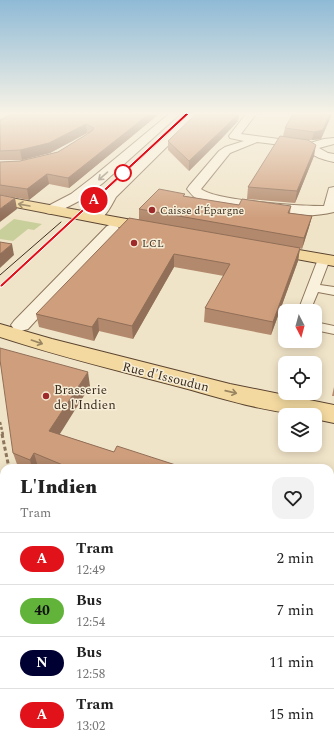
<!DOCTYPE html>
<meta charset="utf-8">
<style>
:root{--surface:#fff;--page:#f2f2f2;--text:#222;--muted:#767676;--line:#e0e0e0}
body{margin:0;font-family:Spectral,serif;background:var(--page);color:var(--text);height:100vh;display:flex;flex-direction:column;font-size:15px;white-space:nowrap}
*{box-sizing:border-box;margin:0}
p{font-size:13px;color:var(--muted)}
.icon{flex:none;width:22px;height:22px;fill:none;stroke:currentColor;stroke-width:2;stroke-linecap:round;stroke-linejoin:round}
.map{position:relative;flex:1;overflow:hidden}
.sheet{position:absolute;left:0px;top:464px;width:334px;height:284px;display:flex;flex-direction:column;background:var(--surface);border-radius:12px 12px 0 0;box-shadow:0 2px 10px #0003}
.sheet>*{flex:none}
.badge{padding:0 8px;border-radius:13px;font-size:14px;line-height:26px}
.needle{width:26px;rotate:174deg}
.controls{position:absolute;left:278px;top:304px;display:grid;gap:8px}
.controls a{display:grid;place-items:center;width:44px;height:44px;border-radius:8px;background:var(--surface);box-shadow:0 2px 10px #0003;font-size:20px}
.map>.badge{position:absolute;translate:-50% -50%;box-shadow:0 0 0 2px #fff}
.round{display:grid;place-items:center;flex:none;width:42px;height:42px;border-radius:12px;background:var(--page)}
.headline{display:flex;align-items:center;justify-content:space-between;height:68px;padding:0 20px}
h1{font-size:19px;font-weight:800;line-height:30px}
ul{padding:0;list-style:none}
li{display:flex;align-items:center;gap:12px;height:52px;padding:0 20px;border-top:1px solid var(--line)}
li div{flex:1}
li b{display:block;font-size:15px}
li em{font-style:normal}
li .badge{min-width:44px;font-weight:700;text-align:center}
.map>svg:first-child{display:block}
</style>
<div class="map">
<svg width="334" height="748" viewBox="0 0 334 748">
<rect width="100%" height="100%" fill="#f0e4c8"/>
<path fill="#c9cf9b" d="M14,219L42,224L34,230L28,229L13,241L0,239V230Z"/>
<g fill="none" stroke-linecap="round" stroke-linejoin="round">
<defs>
<g id="lane">
<path d="M324,256L328,257L330,259L320,285L334,287V295L318,292L310,311H298L318,259L320,257Z"/>
<path d="M315,322L334,326V334L315,330Z"/>
</g>
<g id="street">
<path d="M169,114H180L103,183L81,200L56,213L51,214L46,213L44,210L46,207L71,194L93,177Z"/>
<path d="M190,114H200L116,197C110,208 103,224 89,220L87,217L96,207L105,192Z"/>
<path d="M246,114H256L241,134L310,143L324,139L334,138V144L319,148L328,153L334,154V162C325,160 311,157 307,148L257,142L230,153L201,189C216,201 300,206 322,206H324L329,188L334,187V212C303,220 267,212 235,207C223,205 207,203 196,198C192,196 190,192 187,189L189,186L219,151L225,147L244,141L230,138L229,136Z"/>
<path d="M112,224L117,226L120,229L117,232L28,329L21,331L14,329L11,325L14,321L107,226Z"/>
</g>
<g id="primary">
<path d="M0,196L154,224L159,226L162,229L159,232L154,234L0,204Z"/>
<path d="M270,245L334,256V266L264,253L262,250L264,247Z"/>
<path d="M0,324L52,339L230,384L334,405V423L315,419V415C275,415 224,399 184,388C123,372 61,357 0,337Z"/>
</g>
</defs>
<use href="#lane" stroke="#8d765c" stroke-width="2"/>
<use href="#street" stroke="#8d765c" stroke-width="2"/>
<use href="#primary" stroke="#5b4430" stroke-width="2"/>
<path stroke="#8d765c" stroke-width="2.5" stroke-dasharray="3 2" stroke-linecap="butt" d="M0,422L3,435"/>
<path stroke="#8d765c" stroke-width="3" stroke-dasharray="4 2.5" stroke-linecap="butt" d="M2,434L9,468"/>
<path stroke="#8d765c" stroke-width="4" stroke-dasharray="5 3" stroke-linecap="butt" d="M60,744L61,748"/>
<use href="#lane" fill="#faf1dc" fill-rule="evenodd"/>
<use href="#street" fill="#faf1dc" fill-rule="evenodd"/>
<use href="#primary" fill="#f3d9a0" fill-rule="evenodd"/>
<g stroke="#3d2e20" stroke-width="1">
<path d="M0,275L61,222"/>
<path d="M0,286L187,114"/>
</g>
</g>
<g fill="#b2896c">
<path d="M12,114H159L69,188L49,184L29,200L0,195V162L20,161L58,152L89,133H87L50,153L22,160H0V120Z"/>
<path d="M196,114H239L238,121L222,138L189,171L168,150V141Z"/>
<path d="M332,114L321,139L312,140H309L314,156L295,203L247,199L248,187L283,136L285,128Z"/>
<path d="M185,194L184,196L239,205L291,206L290,213L312,216L309,227L302,249L300,248L298,261L271,335L204,322L205,308L224,276L174,267L133,339L99,331L94,341L39,327L36,314L139,219V209Z"/>
<path d="M90,386L59,434L114,452L185,468H40L38,467V468H19L18,467L13,453Z"/>
<path d="M334,387V396H332Z"/>
<path d="M181,744H279L281,748H183Z"/>
</g>
<g fill="#916f58">
<path d="M149,114H159L69,188L68,178Z"/>
<path d="M238,114H239L238,121L222,138L189,171V161Z"/>
<path d="M330,114H332L321,139L312,140L314,132Z"/>
<path d="M86,124L87,133L50,153L22,160L20,150Z"/>
<path d="M316,145L314,156L295,203L297,191Z"/>
<path d="M47,174L49,184L29,200L27,189Z"/>
<path d="M15,198L17,209L0,222V209Z"/>
<path d="M312,216L309,227L302,249L304,238Z"/>
<path d="M12,244L14,255L0,268V254Z"/>
<path d="M300,248L298,261L271,335L273,322Z"/>
<path d="M174,254V267L133,339L132,326Z"/>
<path d="M98,318L99,331L94,341L92,327Z"/>
<path d="M88,372L90,386L53,445L49,431Z"/>
<path d="M34,453L38,467V468H32L30,460Z"/>
</g>
<g fill="#cf9f7d" stroke="#916f58">
<path d="M12,114H149L68,178L47,174L27,189L0,185V162L20,161L58,152L92,131L94,128L86,124L49,143L20,150L0,151V120Z"/>
<path d="M196,114H238L223,129L189,161L168,141Z"/>
<path d="M293,114H330L323,130L314,132L285,128Z"/>
<path d="M280,136L308,140L316,145L297,191L248,187Z"/>
<path d="M159,189L185,194L183,196L239,205L242,199L291,206L288,213L312,216L304,238L139,209Z"/>
<path d="M0,195L15,198L0,209Z"/>
<path d="M129,218L300,248L273,322L205,308L230,264L174,254L132,326L98,318L92,327L36,314Z"/>
<path d="M0,242L12,244L0,254Z"/>
<path d="M0,348L88,372L49,431L114,452L117,446L185,468H70L34,453L30,460L13,453L0,360Z"/>
<path d="M185,744H279L281,748H187Z"/>
</g>
<defs><path id="oneway-shaft" d="M-6 0H5M1.5-3L5.5 0L1.5 3" fill="none" stroke-width="1.6" stroke-linecap="round" stroke-linejoin="round"/></defs>
<use stroke="#9c907e" href="#oneway-shaft" transform="translate(103 176) rotate(139)"/>
<g stroke="#988460">
<use href="#oneway-shaft" transform="translate(24 205) rotate(-170)"/>
<use href="#oneway-shaft" transform="translate(37 342) rotate(19)"/>
<use href="#oneway-shaft" transform="translate(231 392) rotate(13)"/>
</g>
<linearGradient id="sky" x2="0" y2="1"><stop stop-color="#8fbad6"/><stop offset="0.52" stop-color="#f8f3e6"/><stop offset="1" stop-color="#f8f3e6" stop-opacity="0"/></linearGradient>
<rect width="334" height="218" fill="url(#sky)"/>
<path fill="#e2121a" stroke="#fff" d="M186,113L189,114L2,287H0V285Z"/>
<circle fill="#fff" stroke="#e2121a" stroke-width="2" cx="123" cy="173" r="8"/>
<g fill="#9e2a2b" stroke="#f7eed8" stroke-width="1.5">
<circle cx="152" cy="210" r="4"/>
<circle cx="134" cy="243" r="4"/>
<circle cx="46" cy="396" r="4"/>
</g>
<g text-anchor="middle" stroke-width="3" stroke-linejoin="round" paint-order="stroke">
<g font-size="11" fill="#3d2e20" stroke="#f7eed8" text-anchor="start">
<text x="160" y="214">Caisse d'Épargne</text>
<text x="142" y="247">LCL</text>
</g>
<g font-size="13" fill="#3d2e20" stroke="#f7eed8">
<text transform="translate(166 376) rotate(14)" y="5">Rue d'Issoudun</text>
</g>
<g font-size="13" fill="#3d2e20" stroke="#f7eed8" text-anchor="start">
<text x="54" y="394">Brasserie<tspan x="54" dy="15">de l'Indien</tspan></text>
</g>
</g>
</svg>
<div class="controls">
<a><svg class="needle" viewBox="-14 -14 28 28"><path d="M0-13l5 13h-10z" fill="#e53935"/><path d="M0 13l5-13h-10z" fill="#767676"/></svg></a>
<a><svg class="icon" aria-label="locate" viewBox="0 0 24 24"><circle cx="12" cy="12" r="6"/><path d="M12 2v4M12 18v4M2 12h4M18 12h4"/></svg></a>
<a><svg class="icon" aria-label="layers" viewBox="0 0 24 24"><path d="M12 4l9 5-9 5-9-5zM3 14l9 5 9-5"/></svg></a>
</div>
<b class="badge" style="left:94px;top:200px;background:#e2121a;color:#fff">A</b>
<section class="sheet">
<div class="headline"><div><h1>L'Indien</h1><p>Tram</p></div><a class="round"><svg class="icon" aria-label="heart" viewBox="0 0 24 24"><path d="M12 20l-8-8c-3-5 5-10 8-4 3-6 11-1 8 4z"/></svg></a></div>
<ul>
<li><span class="badge" style="background:#e2121a;color:#fff">A</span><div><b>Tram</b><p>12:49</p></div><em>2 min</em></li>
<li><span class="badge" style="background:#62b33a;color:#111">40</span><div><b>Bus</b><p>12:54</p></div><em>7 min</em></li>
<li><span class="badge" style="background:#003;color:#fff">N</span><div><b>Bus</b><p>12:58</p></div><em>11 min</em></li>
<li><span class="badge" style="background:#e2121a;color:#fff">A</span><div><b>Tram</b><p>13:02</p></div><em>15 min</em></li>
</ul>
</section>
</div>
